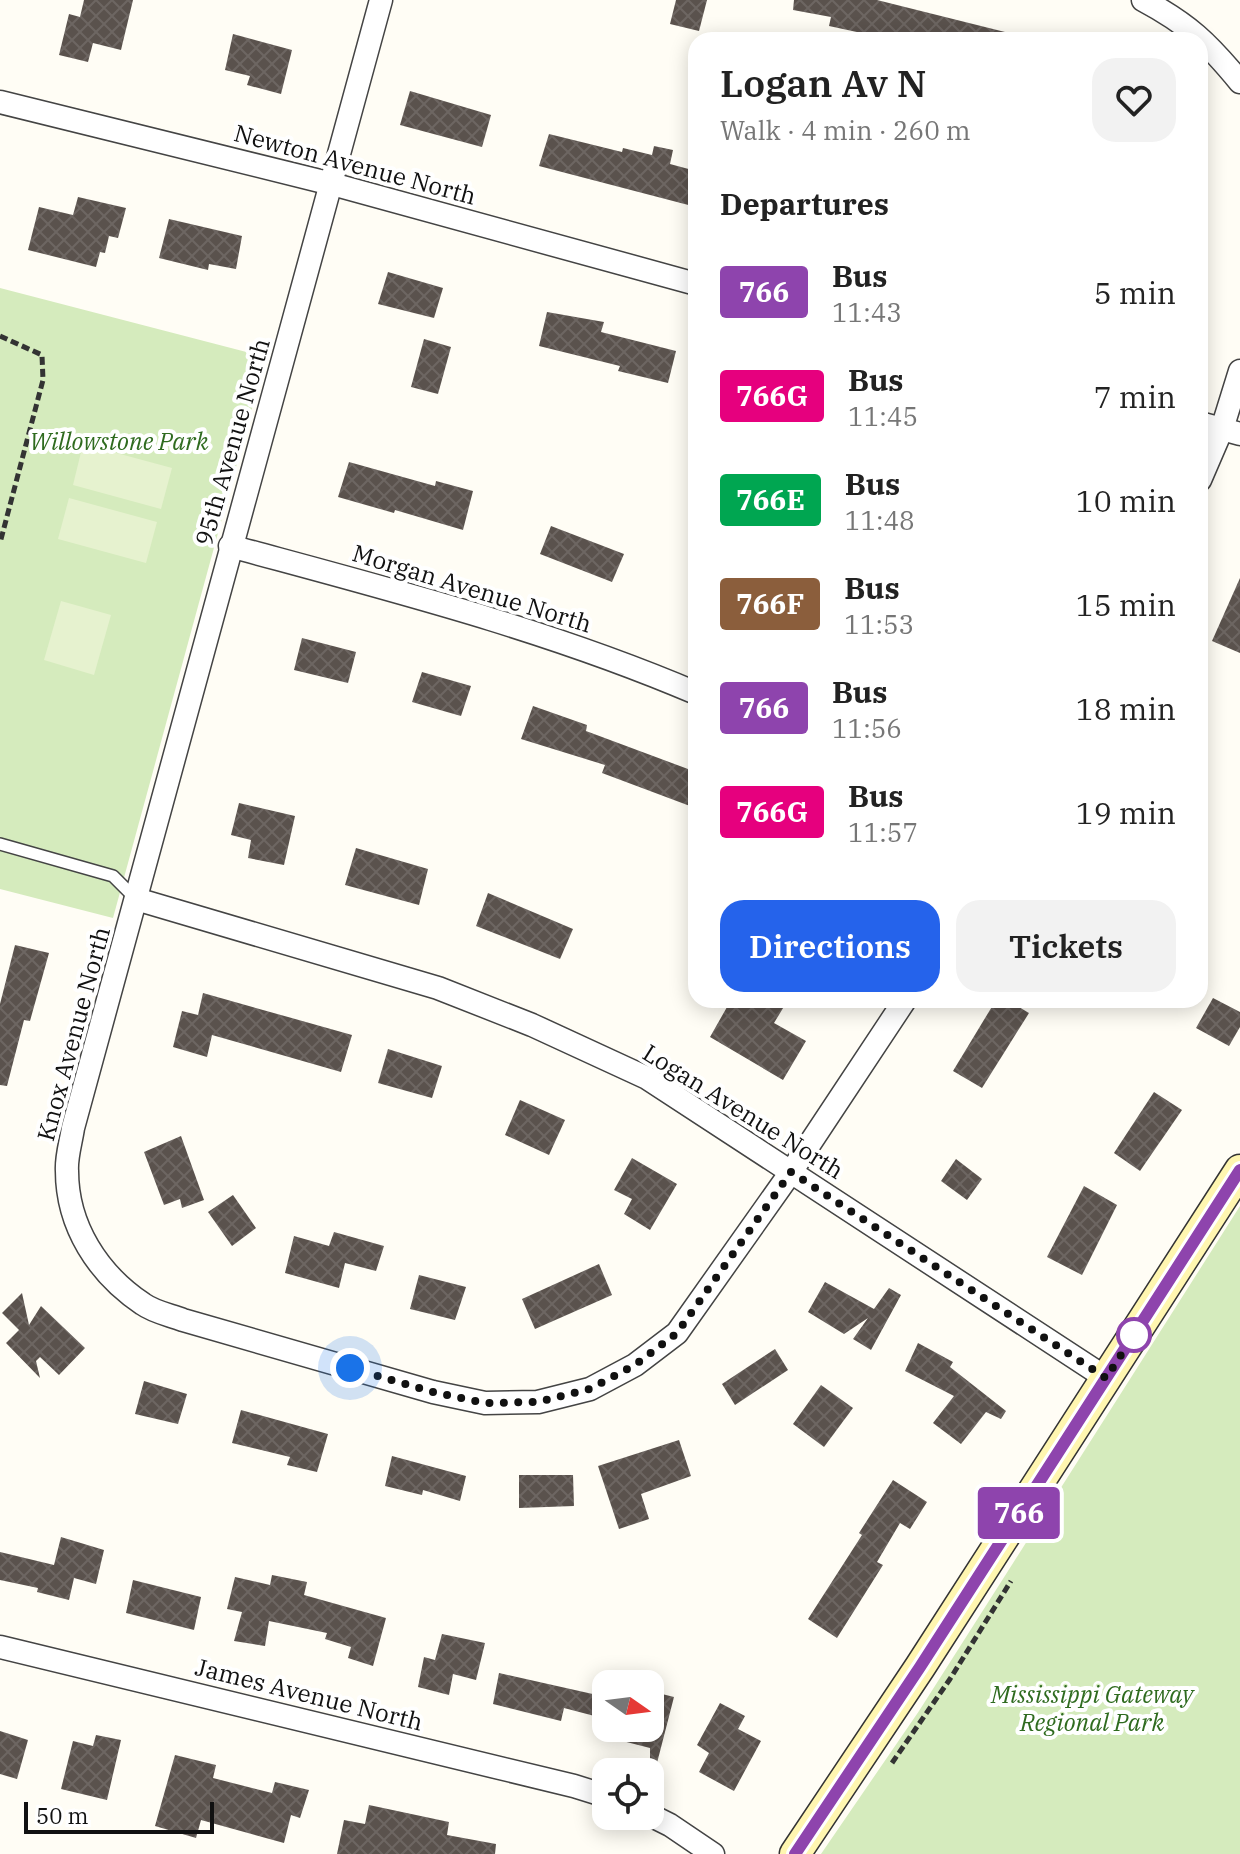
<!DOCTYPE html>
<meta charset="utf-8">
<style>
:root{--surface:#fff;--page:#f2f2f2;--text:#222;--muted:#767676;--accent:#2563eb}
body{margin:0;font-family:"IBM Plex Serif",serif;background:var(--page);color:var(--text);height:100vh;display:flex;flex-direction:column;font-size:30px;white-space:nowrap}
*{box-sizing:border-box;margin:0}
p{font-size:26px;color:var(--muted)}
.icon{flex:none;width:44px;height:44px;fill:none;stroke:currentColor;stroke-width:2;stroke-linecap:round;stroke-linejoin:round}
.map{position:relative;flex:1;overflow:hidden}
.drawer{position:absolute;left:688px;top:32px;width:520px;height:976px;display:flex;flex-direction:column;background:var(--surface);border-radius:24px;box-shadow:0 4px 20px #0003}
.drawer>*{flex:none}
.badge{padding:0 16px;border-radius:6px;font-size:28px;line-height:52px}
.needle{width:52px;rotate:104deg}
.buttons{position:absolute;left:592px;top:1670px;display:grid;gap:16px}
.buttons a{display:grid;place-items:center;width:72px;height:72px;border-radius:16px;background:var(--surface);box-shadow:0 4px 20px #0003;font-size:40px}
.scale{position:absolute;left:24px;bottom:20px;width:190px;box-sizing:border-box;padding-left:8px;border:4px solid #111;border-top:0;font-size:22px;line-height:28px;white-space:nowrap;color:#111;-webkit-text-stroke:6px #fff;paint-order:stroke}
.you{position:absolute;width:40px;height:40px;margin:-20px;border:6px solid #fff;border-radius:50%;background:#1a73e8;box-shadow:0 0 0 12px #1a73e833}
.map>.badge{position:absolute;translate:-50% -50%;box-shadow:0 0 0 4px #fff}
h2{padding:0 32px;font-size:30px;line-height:72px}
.round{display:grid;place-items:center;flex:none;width:84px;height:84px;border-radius:24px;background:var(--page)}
.summary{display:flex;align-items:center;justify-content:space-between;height:136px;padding:0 32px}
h1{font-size:38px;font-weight:600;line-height:60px}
.action{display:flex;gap:16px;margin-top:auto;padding:16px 32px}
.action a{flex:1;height:92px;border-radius:24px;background:var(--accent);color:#fff;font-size:32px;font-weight:600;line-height:92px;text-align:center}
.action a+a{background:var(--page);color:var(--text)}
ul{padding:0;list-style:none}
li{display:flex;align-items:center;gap:24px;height:104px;padding:0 32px}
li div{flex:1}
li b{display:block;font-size:30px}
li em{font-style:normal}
li .badge{min-width:88px;font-weight:700;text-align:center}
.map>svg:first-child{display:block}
</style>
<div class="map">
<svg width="1240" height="1854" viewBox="0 0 1240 1854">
<defs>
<pattern id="building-cross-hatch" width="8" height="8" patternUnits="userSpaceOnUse" patternTransform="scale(2)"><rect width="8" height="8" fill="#5a524d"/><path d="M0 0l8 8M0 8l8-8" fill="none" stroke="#6d6662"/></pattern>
</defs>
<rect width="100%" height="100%" fill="#fffdf5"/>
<g fill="#d5ebbd">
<path d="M0,288L266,357L113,918L0,889Z"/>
<path d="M1240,1206V1854H821L919,1711Z"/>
</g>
<g fill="#e6f2cf">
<path d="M83,444L172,468L161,509L73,485Z"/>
<path d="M69,498L157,522L146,563L58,539Z"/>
<path d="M61,601L111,615L94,675L44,660Z"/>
</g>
<g fill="url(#building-cross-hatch)">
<path d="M84,0H133L121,50L93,43L88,62L59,55L69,14L80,17Z"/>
<path d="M676,0H707L699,31L670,24Z"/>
<path d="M794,0H877L1005,32L1004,40H894L829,26L831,17L793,10Z"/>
<path d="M233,34L292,50L281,94L247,85L250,76L225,70Z"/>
<path d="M410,91L491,115L482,147L400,125Z"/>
<path d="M549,134L622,152L623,148L652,155L654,146L673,150L670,164L696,171V207L539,166Z"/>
<path d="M78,197L126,208L118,238L109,236L105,253L100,252L96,267L28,250L39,207L73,215Z"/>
<path d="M169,219L242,236L236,269L209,264L208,270L159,258Z"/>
<path d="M388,272L443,288L434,318L378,304Z"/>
<path d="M547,312L604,322L601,332L676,351L668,383L618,371L620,366L539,346Z"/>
<path d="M424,339L451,347L438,394L411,387Z"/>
<path d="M349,462L435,486L436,481L473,491L463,530L395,510L394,513L338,497Z"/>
<path d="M551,526L624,554L612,582L540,554Z"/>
<path d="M1240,578V653L1212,641Z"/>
<path d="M302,638L356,652L348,683L294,670Z"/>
<path d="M422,672L471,686L461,716L412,702Z"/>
<path d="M533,706L587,725L586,731L696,772V792L690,806L602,773L605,765L521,739Z"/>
<path d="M239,803L295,816L284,865L248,858L251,840L231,835Z"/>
<path d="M356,848L428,869L419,905L345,885Z"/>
<path d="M488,893L573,929L560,959L476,926Z"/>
<path d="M15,945L49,953L30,1021L24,1020L7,1086L0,1085V1004Z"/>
<path d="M203,993L352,1035L341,1072L212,1035L207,1057L173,1047L182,1011L198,1015Z"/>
<path d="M1213,998L1240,1012V1027L1229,1046L1196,1028Z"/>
<path d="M731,1000H788L774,1023L806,1041L783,1080L710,1037Z"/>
<path d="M996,1000H1007L1029,1013L982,1088L953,1071Z"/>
<path d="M388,1049L442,1066L432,1098L378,1083Z"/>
<path d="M1154,1092L1182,1110L1140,1171L1114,1153Z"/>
<path d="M520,1100L565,1120L549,1155L505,1135Z"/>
<path d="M181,1136L204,1200L182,1208L180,1199L164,1205L144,1152Z"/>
<path d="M632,1158L677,1184L650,1230L624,1214L632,1199L614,1190Z"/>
<path d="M956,1159L982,1179L967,1200L941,1181Z"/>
<path d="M1084,1186L1117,1205L1082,1275L1047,1257Z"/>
<path d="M233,1195L256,1228L232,1246L208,1212Z"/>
<path d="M334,1232L384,1246L376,1271L345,1263L339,1288L285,1273L294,1236L329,1246Z"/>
<path d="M599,1264L612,1295L535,1329L522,1299Z"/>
<path d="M419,1275L466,1287L455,1320L410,1309Z"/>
<path d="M825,1282L874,1309L889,1288L901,1295L871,1350L853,1339L868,1318L844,1334L808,1312Z"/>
<path d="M22,1293L29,1325L41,1306L85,1348L59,1375L40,1357L36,1361L40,1378L6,1343L19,1330L2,1313Z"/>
<path d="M918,1343L953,1362L950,1367L1006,1411L1001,1419L986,1412L961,1444L933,1423L954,1396L905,1371Z"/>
<path d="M775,1349L788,1370L735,1405L722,1384Z"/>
<path d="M144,1381L187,1394L178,1424L135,1414Z"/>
<path d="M821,1385L853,1408L824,1447L793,1424Z"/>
<path d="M241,1410L328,1434L317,1472L287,1465L290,1457L232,1443Z"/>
<path d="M679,1440L691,1476L641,1494L649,1519L619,1529L598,1466Z"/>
<path d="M392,1456L466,1476L460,1501L423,1490L422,1495L385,1486Z"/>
<path d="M519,1475H573L574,1506L519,1508Z"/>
<path d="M893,1480L927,1502L910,1529L900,1523L877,1562L883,1565L837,1638L808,1619L862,1535L859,1533Z"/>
<path d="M61,1537L104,1550L96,1584L74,1578L69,1600L37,1592L38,1588L0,1580V1552L54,1565Z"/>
<path d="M272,1575L307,1582L304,1595L386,1618L373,1666L348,1658L351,1647L325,1639L327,1633L269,1621L265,1646L234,1641L242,1612L227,1609L235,1577L270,1585Z"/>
<path d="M133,1580L201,1597L194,1630L126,1613Z"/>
<path d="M442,1634L485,1643L476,1680L453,1674L449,1695L418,1687L424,1657L435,1660Z"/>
<path d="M499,1673L606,1697V1719L564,1708L561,1721L493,1704Z"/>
<path d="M650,1691L674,1697L657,1763L650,1762V1748L599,1735L600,1728H650Z"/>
<path d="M720,1703L745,1716L738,1729L761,1741L734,1791L699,1772L709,1753L697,1745Z"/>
<path d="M0,1731L28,1740L17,1779L0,1774Z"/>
<path d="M96,1735L121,1740L107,1800L61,1789L73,1741L93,1746Z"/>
<path d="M175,1755L216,1765L213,1778L272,1793L275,1782L309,1790L300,1818L291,1815L284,1843L201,1820L196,1838L155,1826Z"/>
<path d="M369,1805L449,1822L447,1835L496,1844L495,1854H337L344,1820L365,1824Z"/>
</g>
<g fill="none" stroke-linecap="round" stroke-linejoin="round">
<defs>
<path id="lane" d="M0,844L113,876L136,899"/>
<g id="street">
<path d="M381,0L73,1128C71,1142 66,1157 67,1171C67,1226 98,1274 143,1304C154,1312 170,1315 183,1320L433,1392L485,1403L538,1402L590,1389L635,1365L677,1333L791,1172L905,1000"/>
<path d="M1143,0C1188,24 1208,43 1240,82"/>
<path d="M0,102L332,184L696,284"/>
<path d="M1200,423L1240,434"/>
<path d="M1200,480L1222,429L1240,371"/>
<path d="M230,546C388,589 546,629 696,693"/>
<path d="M136,899L438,988L532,1025L647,1078L1106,1378"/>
<path d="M0,1647L574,1786L606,1796"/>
<path d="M650,1815L670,1825L713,1854"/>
</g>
<path id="secondary" d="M795,1854L920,1667L1240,1170"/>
</defs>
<use href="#lane" stroke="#444" stroke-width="14"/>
<use href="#street" stroke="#444" stroke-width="25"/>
<use href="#secondary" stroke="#333" stroke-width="33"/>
<g stroke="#333" stroke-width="5" stroke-dasharray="8 4" stroke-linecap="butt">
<path d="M0,336L42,355L43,380L0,543"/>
<path d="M892,1763L950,1679L1011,1581"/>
</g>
<use href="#lane" stroke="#fff" stroke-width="11"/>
<use href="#street" stroke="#fff" stroke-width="22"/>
<use href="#secondary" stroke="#fff6b0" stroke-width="30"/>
</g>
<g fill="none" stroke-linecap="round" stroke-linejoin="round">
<defs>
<path id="line" d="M795,1854L920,1667L1240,1170"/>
</defs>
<use href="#line" stroke="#fff" stroke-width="18"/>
<use href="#line" stroke="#8e44ad" stroke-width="12"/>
<path stroke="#111" stroke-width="8" stroke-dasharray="0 14.4" d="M350,1368L433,1392L485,1403L538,1402L590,1389L635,1365L677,1333L791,1172L1106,1378L1140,1326L1134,1335"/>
</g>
<circle fill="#fff" stroke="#8e44ad" stroke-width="4" cx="1134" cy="1335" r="16"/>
<g text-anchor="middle" stroke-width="8" stroke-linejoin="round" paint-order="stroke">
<g font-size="24" fill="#111" stroke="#fff">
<text transform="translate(355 165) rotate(15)" y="8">Newton Avenue North</text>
<text transform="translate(233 442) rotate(-74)" y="8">95th Avenue North</text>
<text transform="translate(472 589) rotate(17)" y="8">Morgan Avenue North</text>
<text transform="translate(74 1034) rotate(-75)" y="8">Knox Avenue North</text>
<text transform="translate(743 1112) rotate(32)" y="8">Logan Avenue North</text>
<text transform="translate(309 1695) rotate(14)" y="8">James Avenue North</text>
</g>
<g font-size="24" font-style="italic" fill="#2f6b1f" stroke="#fff">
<text x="119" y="450">Willowstone Park</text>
<text x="1092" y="1703">Mississippi Gateway<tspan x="1092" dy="28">Regional Park</tspan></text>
</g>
</g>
</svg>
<div class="buttons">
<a><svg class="needle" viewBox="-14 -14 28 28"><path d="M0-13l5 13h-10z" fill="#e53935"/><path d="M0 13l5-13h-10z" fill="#767676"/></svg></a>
<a><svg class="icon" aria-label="locate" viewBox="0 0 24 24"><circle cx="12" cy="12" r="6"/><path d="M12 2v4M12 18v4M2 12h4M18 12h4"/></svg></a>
</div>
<div class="scale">50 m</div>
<div class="you" style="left:350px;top:1368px"></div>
<b class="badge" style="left:1019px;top:1513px;background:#8e44ad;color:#fff">766</b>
<section class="drawer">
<div class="summary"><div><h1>Logan Av N</h1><p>Walk · 4 min · 260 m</p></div><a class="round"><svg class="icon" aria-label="heart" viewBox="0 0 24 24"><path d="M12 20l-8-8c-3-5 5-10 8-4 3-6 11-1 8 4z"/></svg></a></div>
<h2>Departures</h2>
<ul>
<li><span class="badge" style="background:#8e44ad;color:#fff">766</span><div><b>Bus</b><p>11:43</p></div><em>5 min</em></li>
<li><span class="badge" style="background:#e6007e;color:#fff">766G</span><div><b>Bus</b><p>11:45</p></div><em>7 min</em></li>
<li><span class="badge" style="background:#00a651;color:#fff">766E</span><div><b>Bus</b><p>11:48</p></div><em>10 min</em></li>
<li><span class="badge" style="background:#8b5e3c;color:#fff">766F</span><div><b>Bus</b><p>11:53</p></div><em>15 min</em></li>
<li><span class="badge" style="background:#8e44ad;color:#fff">766</span><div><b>Bus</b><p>11:56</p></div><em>18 min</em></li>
<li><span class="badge" style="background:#e6007e;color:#fff">766G</span><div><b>Bus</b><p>11:57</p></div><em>19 min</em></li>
</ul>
<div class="action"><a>Directions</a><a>Tickets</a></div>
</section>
</div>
